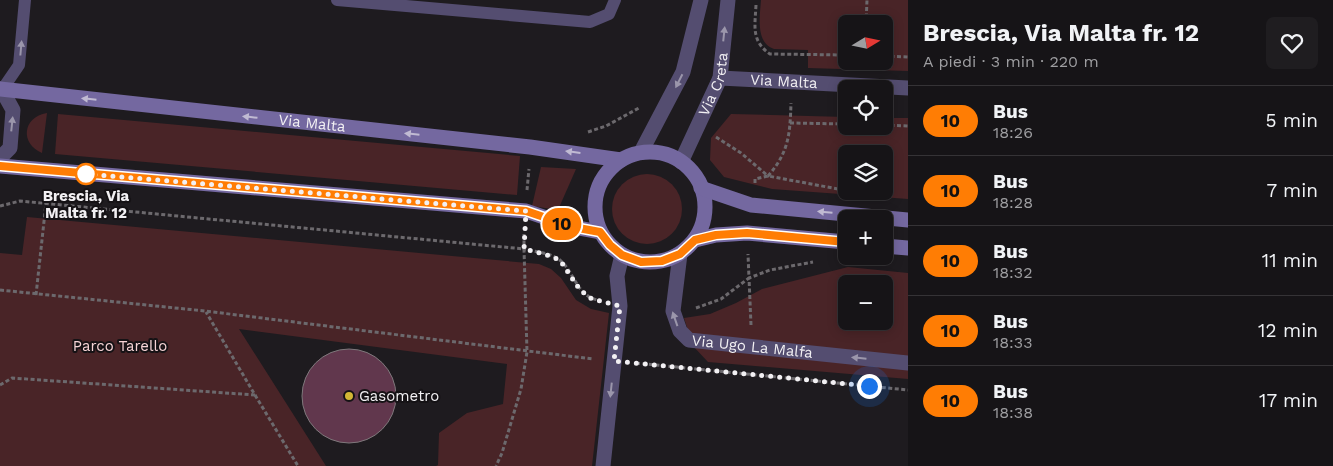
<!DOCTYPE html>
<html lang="it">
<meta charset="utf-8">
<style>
:root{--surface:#161417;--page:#1f1d20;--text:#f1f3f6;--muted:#9e9ea1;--line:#353336}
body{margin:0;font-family:"Work Sans",sans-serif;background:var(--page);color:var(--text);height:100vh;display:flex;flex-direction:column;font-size:19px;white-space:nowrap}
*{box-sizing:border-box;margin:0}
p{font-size:16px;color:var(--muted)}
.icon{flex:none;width:28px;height:28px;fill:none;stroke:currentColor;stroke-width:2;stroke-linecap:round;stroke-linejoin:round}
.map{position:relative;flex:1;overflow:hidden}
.side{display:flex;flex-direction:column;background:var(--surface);width:425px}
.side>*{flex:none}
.badge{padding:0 10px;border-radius:16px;font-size:18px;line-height:32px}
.needle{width:32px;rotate:80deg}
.tools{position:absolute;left:838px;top:15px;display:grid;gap:10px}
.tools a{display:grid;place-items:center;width:55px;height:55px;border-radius:8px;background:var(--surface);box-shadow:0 2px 12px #0003,0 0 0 1px var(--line);font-size:25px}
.you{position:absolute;width:25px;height:25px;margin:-12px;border:4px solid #fff;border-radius:50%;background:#1a73e8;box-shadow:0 0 0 8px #1a73e833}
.map>.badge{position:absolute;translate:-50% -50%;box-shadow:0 0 0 2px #fff}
.round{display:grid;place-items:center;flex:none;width:52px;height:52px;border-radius:8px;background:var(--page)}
.head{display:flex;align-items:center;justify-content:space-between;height:85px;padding:0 15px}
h1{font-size:24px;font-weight:700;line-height:38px}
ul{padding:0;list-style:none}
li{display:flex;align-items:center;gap:15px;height:70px;padding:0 15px;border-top:1px solid var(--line)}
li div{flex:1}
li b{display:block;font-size:19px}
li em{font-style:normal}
li .badge{min-width:55px;font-weight:700;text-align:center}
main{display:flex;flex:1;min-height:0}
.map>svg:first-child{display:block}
</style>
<main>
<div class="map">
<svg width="908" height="466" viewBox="0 0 908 466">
<rect width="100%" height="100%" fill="#1e1b1f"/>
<g fill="#492427" fill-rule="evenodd">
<path d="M761,0H908V71L808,68V50L774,49C755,43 760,15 761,0ZM846,24H884V61H846Z"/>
<path d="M47,113L42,153C20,144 22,117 47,113Z"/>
<path d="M58,114L520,156L517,195L55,154Z"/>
<path d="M731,114L846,117V126H884V118H908V199L772,189L724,177L710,160L711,138ZM846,154H884V191H846Z"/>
<path d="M541,167L576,169L558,210L532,206Z"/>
<circle cx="647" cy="209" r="35"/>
<path d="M27,217L539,264L551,269L561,278L576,300L591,309L609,313L592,466H436L438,465L439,433L467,413L503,404L507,364L239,329L326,466H0V253L22,255Z"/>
<path d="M848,267L908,273V379L708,362L693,346L684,318L710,314L736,303L762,289ZM846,284H884V321H846Z"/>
</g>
<circle fill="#61374d" stroke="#7e787b" cx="349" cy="396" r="47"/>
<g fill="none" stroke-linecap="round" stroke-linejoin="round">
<g stroke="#6c696d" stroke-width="3" stroke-dasharray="4 2.5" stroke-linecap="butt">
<path d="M756,5C755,26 751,41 770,54L846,55"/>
<path d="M866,24L867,0"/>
<path d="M884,56L908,57"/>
<path d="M790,123L846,124"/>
<path d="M884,125L908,126"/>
<path d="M588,132L606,126L639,108"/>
<path d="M716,137L741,153L768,176C789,152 790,134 791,103"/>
<path d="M755,183V179L768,176L838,189"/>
<path d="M527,190L529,169"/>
<path d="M0,206L20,201L524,249L527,352L521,389L502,453L496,466"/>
<path d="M524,234V249C535,252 553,253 561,261C575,274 577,296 598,300"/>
<path d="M854,263L870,264"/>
<path d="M0,290L205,311L593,359"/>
<path d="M36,295L46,203"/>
<path d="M696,308L721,299L749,278L748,254"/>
<path d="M751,325L749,278L770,270L813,262"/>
<path d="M636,363L908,390"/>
<path d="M0,385L12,378L255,395L206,312"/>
<path d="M255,395L298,466"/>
</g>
<g stroke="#544d70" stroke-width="12">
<path d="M337,0L590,22L609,14L615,0"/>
<path d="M0,87L2,90L19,65L25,0"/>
</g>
<g stroke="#544d70" stroke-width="15">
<path id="s1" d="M720,78L908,88"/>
<path d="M0,91L2,90L13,110L10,148L0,158"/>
<path d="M641,152L683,72L701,0"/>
<path id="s2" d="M681,162L720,78L728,0"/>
<path id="s3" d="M680,254L673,311L680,331L689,340L908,363"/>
<path d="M603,466L620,306L617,276L622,255"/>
</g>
<g stroke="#7468a0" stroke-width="15">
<path id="s4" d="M0,89L530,147L621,160"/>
<circle cx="650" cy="207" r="55"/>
<path d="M0,166L526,211L573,227L600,232"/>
<path d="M701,188L751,205L908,220"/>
<path d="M695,240L716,235L747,233L846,242"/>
<path d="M884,246L908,248"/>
</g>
</g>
<defs><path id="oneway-solid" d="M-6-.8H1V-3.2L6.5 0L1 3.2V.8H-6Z" transform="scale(1.25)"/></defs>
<g fill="#9b96ab">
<use href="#oneway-solid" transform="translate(724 34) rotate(-84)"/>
<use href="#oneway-solid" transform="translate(21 48) rotate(-85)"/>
<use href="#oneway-solid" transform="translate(679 81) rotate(117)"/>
<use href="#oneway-solid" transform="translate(12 124) rotate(-84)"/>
<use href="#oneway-solid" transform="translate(675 319) rotate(-109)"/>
<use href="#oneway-solid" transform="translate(859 358) rotate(-174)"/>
<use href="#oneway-solid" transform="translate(611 390) rotate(96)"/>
</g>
<g fill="#c0bad2">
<use href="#oneway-solid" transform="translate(89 99) rotate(-174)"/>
<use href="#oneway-solid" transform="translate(250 117) rotate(-174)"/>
<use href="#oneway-solid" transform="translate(412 134) rotate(-174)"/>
<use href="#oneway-solid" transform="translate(573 152) rotate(-173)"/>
<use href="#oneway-solid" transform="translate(825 212) rotate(-175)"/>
</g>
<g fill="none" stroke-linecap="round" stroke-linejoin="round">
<defs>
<path id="line" d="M0,166L526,211L573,227L600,232L610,245L622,255L641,262L662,261L680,254L695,240L716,235L747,233L846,242"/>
</defs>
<use href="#line" stroke="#fff" stroke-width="11"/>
<use href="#line" stroke="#ff7d04" stroke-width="8"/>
<path stroke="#f2f0f3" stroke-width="5" stroke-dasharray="0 9" d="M86,174L526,211L524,249L544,254L560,260L580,290L592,299L620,306L614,361L869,386"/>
</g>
<circle fill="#fff" stroke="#ff7d04" stroke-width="2.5" cx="86" cy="174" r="10"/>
<circle fill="#d3b635" stroke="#151215" stroke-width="2" cx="349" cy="396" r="5"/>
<g text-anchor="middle" stroke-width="4" stroke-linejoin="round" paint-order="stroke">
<g font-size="15" fill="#f2f0f3" stroke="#151215">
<text dy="5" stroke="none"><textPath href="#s1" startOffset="64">Via Malta</textPath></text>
<text dy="5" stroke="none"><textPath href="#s2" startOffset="85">Via Creta</textPath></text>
<text dy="5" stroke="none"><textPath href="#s4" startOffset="314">Via Malta</textPath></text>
<text dy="5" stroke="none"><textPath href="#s3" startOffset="155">Via Ugo La Malfa</textPath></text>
</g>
<g font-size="15" font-weight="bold" fill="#f2f0f3" stroke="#151215">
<text x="86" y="201">Brescia, Via<tspan x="86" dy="17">Malta fr. 12</tspan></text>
</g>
<g font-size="15" fill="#f7d4d6" stroke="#151215">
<text x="120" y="351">Parco Tarello</text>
</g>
<g font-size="15" fill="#f2f0f3" stroke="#151215" text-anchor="start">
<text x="359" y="401">Gasometro</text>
</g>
</g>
</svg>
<div class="tools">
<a><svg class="needle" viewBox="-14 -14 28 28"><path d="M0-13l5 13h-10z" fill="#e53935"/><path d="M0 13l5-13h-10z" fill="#9e9ea1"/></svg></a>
<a><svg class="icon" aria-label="locate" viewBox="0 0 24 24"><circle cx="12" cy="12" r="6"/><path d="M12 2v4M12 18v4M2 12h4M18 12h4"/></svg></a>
<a><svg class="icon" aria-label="layers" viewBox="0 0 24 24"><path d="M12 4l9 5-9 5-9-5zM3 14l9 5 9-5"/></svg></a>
<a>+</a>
<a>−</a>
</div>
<div class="you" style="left:869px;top:386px"></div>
<b class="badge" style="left:562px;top:224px;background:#ff7d04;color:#111">10</b>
</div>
<section class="side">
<div class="head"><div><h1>Brescia, Via Malta fr. 12</h1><p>A piedi · 3 min · 220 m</p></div><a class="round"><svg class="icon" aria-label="heart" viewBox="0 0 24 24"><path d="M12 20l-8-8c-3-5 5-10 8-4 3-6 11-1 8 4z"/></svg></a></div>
<ul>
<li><span class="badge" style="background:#ff7d04;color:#111">10</span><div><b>Bus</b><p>18:26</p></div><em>5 min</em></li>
<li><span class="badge" style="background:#ff7d04;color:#111">10</span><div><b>Bus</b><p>18:28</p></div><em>7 min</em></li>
<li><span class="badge" style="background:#ff7d04;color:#111">10</span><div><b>Bus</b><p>18:32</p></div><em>11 min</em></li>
<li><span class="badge" style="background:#ff7d04;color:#111">10</span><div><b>Bus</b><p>18:33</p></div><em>12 min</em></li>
<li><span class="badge" style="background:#ff7d04;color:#111">10</span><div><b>Bus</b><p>18:38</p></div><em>17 min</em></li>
</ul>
</section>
</main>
